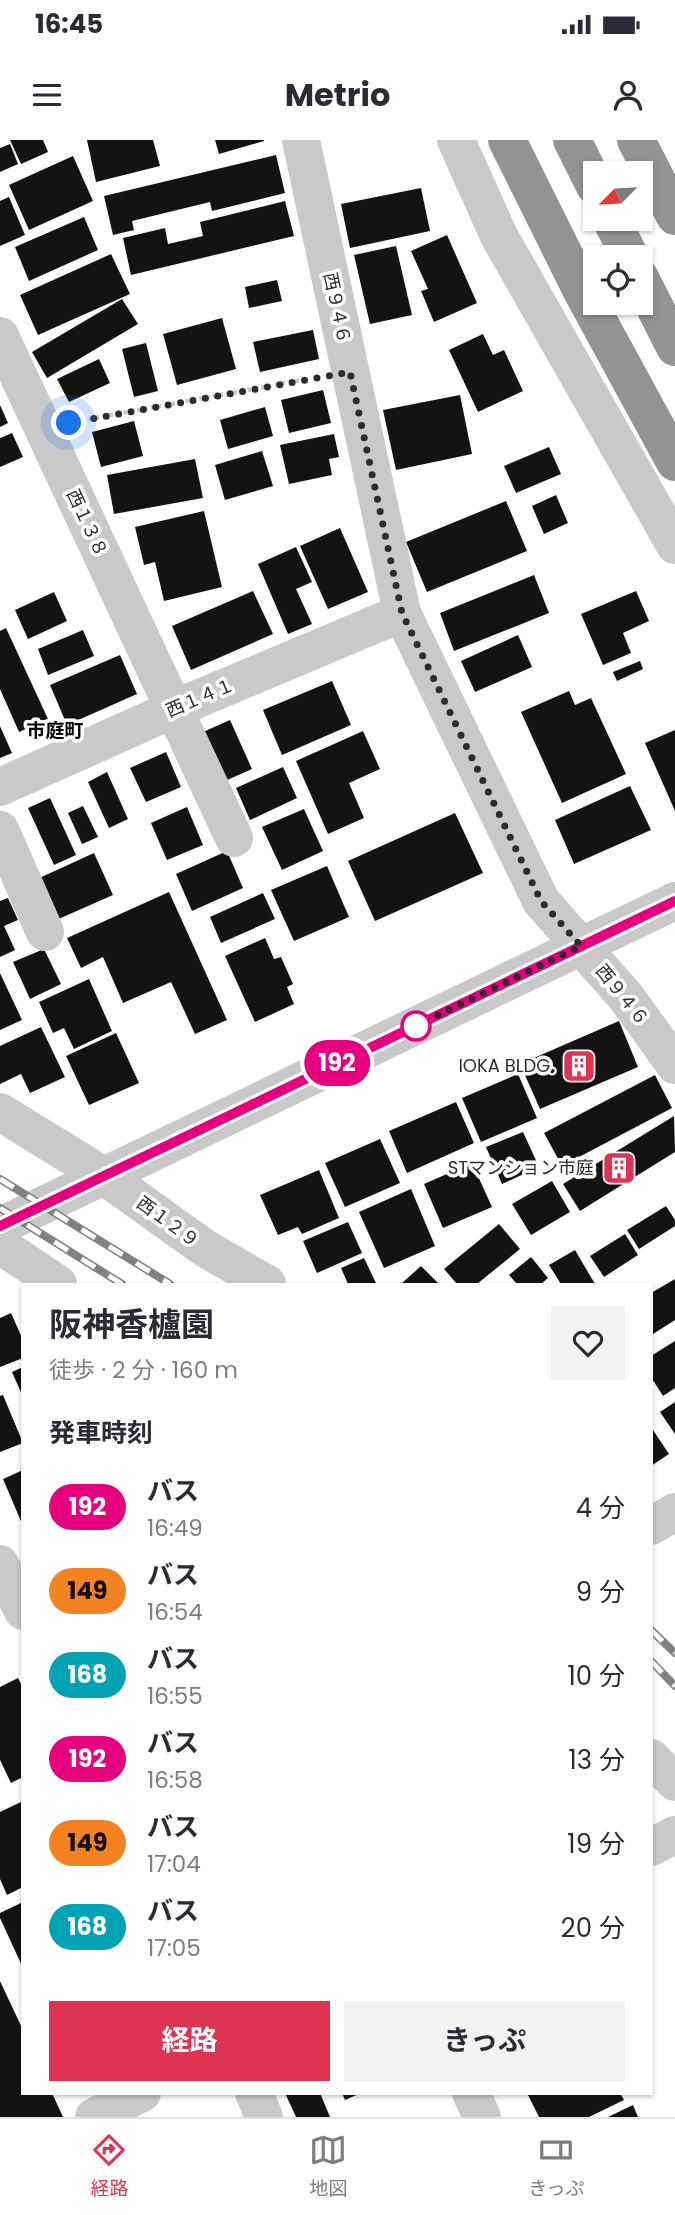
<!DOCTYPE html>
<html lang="ja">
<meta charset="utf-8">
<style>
:root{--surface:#fff;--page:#f2f2f3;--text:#2b2b33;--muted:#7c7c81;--line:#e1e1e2;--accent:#de3353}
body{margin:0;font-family:Poppins,"Noto Sans JP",sans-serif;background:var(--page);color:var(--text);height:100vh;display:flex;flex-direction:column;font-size:26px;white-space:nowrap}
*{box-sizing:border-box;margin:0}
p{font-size:23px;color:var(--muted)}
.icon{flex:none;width:38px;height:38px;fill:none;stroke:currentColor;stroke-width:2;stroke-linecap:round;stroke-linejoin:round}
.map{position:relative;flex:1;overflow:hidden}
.side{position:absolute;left:21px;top:1143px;width:632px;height:812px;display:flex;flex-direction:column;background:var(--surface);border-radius:0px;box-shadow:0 2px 5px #0004}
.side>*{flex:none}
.badge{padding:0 14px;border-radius:23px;font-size:24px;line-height:46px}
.needle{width:46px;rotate:246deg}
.controls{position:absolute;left:583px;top:21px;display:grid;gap:14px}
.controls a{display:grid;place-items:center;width:70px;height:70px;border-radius:0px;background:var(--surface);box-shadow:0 2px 5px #0004;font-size:35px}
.you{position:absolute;width:35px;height:35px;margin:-18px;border:5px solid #fff;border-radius:50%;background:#1a73e8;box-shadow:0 0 0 10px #1a73e833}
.map>.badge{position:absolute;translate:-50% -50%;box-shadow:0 0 0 4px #fff}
h2{padding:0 28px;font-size:26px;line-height:63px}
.round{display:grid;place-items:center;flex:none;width:74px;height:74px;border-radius:0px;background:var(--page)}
.head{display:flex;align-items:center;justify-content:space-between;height:119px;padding:0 28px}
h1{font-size:33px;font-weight:700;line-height:52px}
.action{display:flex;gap:14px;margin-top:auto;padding:14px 28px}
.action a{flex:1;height:80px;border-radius:0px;background:var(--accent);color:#fff;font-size:28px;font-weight:700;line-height:80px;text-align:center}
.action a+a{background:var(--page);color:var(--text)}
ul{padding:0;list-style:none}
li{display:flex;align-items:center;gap:21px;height:84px;padding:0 28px}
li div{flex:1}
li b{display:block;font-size:26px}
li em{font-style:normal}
li .badge{min-width:77px;font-weight:700;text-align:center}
.status{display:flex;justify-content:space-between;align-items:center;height:49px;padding:0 35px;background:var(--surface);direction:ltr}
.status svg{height:19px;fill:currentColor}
header{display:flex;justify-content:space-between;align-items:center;height:91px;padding:0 28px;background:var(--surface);font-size:32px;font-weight:700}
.menu{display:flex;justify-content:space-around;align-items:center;height:98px;border-top:2px solid var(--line);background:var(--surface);font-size:19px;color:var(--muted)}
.menu a{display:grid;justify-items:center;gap:4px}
.menu .active{color:var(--accent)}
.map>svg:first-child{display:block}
</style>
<div class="status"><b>16:45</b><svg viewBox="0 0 49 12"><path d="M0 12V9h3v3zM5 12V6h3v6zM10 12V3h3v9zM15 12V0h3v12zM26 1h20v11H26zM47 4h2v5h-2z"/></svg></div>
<header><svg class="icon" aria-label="menu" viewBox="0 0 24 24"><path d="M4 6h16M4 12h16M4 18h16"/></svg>Metrio<svg class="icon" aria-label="person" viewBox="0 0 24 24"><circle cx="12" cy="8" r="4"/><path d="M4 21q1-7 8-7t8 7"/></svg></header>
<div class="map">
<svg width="675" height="1977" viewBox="0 0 675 1977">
<rect width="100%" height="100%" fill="#fff"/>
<g fill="#131313">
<path d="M10,0H43L48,12L21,24Z"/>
<path d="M87,0H153L160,26L96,42Z"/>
<path d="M215,0H264V1L219,14Z"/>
<path d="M10,4L18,24L0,32V8Z"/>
<path d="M276,15L285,53L212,71L210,62L132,81L134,90L113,95L104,56Z"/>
<path d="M73,16L93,61L29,90L9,45Z"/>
<path d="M421,48L430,91L350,108L341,64Z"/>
<path d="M9,57L25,95L0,106V61Z"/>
<path d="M285,61L294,96L131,135L123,98L165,88L168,104L203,96L200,82Z"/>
<path d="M84,77L98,110L29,141L15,107Z"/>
<path d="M447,95L477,163L434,182L421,151L428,149L411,111Z"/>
<path d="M396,106L412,175L370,184L354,115Z"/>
<path d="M111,114L130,154L38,195L20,155Z"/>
<path d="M277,140L282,161L249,168L245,147Z"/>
<path d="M122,159L138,184L47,238L32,212Z"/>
<path d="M222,178L236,229L177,245L163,194Z"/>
<path d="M313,190L319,219L260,232L253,202Z"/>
<path d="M483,194L493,215L504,210L523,251L478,272L449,210Z"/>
<path d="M146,203L158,251L134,257L122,209Z"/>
<path d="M99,219L110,243L69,262L57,239Z"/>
<path d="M323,250L331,283L289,293L281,260Z"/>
<path d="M460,255L472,314L396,330L383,270Z"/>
<path d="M0,265L8,283L0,287Z"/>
<path d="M265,267L273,296L228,309L220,280Z"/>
<path d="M134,281L143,316L101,327L92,292Z"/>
<path d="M12,293L23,317L0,327V298Z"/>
<path d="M334,294L339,317L329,319L332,335L289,344L280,305Z"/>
<path d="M549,307L561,334L516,353L504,326Z"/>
<path d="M262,311L273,346L225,360L215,325Z"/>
<path d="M195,319L203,358L114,374L107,335Z"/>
<path d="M556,355L568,383L544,394L532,366Z"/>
<path d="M506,361L527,411L427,452L406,402Z"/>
<path d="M204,371L222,447L164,461L155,422L144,425L135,387Z"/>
<path d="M340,388L368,452L328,469L300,406Z"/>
<path d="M296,407L312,442L296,449L312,484L288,494L258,424Z"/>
<path d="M534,435L549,473L454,511L440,473Z"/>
<path d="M253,451L273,494L191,530L172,486Z"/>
<path d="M636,451L649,481L623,493L631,513L603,525L581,474Z"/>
<path d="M54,452L67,481L28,499L15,470Z"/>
<path d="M6,488L48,579L19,592L0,549V491Z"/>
<path d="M83,490L94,516L48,535L38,509Z"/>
<path d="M518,495L532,527L475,552L461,521Z"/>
<path d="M120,515L137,554L67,585L50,545Z"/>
<path d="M640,521L643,529L617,541L613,532Z"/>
<path d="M332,541L351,585L282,615L263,570Z"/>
<path d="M569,551L575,565L591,558L626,634L562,663L521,572Z"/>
<path d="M230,580L252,629L225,641L203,592Z"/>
<path d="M0,586L12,613L0,618Z"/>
<path d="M675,590V671L645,603Z"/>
<path d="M363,591L380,629L349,643L364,678L328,694L296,621Z"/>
<path d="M166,612L181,647L146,662L130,628Z"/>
<path d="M283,627L297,658L250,680L236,648Z"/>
<path d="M107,632L128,679L109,688L88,642Z"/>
<path d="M630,646L651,690L574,724L555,680Z"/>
<path d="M50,658L76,715L54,725L28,668Z"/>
<path d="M83,666L98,697L82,704L68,673Z"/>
<path d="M187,667L203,705L167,720L151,683Z"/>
<path d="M304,669L323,711L282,730L262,687Z"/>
<path d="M455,673L483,733L375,781L348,721Z"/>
<path d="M227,711L243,748L192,771L176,734Z"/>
<path d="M94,713L113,755L54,781L35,740Z"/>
<path d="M327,726L349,777L294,801L271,750Z"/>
<path d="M169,752L227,880L195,894L171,842L123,863L103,817L81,828L67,798Z"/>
<path d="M263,753L275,779L221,803L210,777Z"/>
<path d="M8,758L18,780L4,786L15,810L0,817V761Z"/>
<path d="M265,798L274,819L281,817L293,844L287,847L294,864L255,882L225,816Z"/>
<path d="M44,809L61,844L30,859L13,822Z"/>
<path d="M0,833L22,880L0,890Z"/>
<path d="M89,839L112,891L74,909L64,888L53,893L39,862Z"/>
<path d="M619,881L638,927L540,969L520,924Z"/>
<path d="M41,887L65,937L30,953L21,934L0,944V906Z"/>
<path d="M116,893L139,943L89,965L66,916Z"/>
<path d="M518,934L537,978L481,1002L462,958Z"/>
<path d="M655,935L672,968L562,1026L544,993Z"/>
<path d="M456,962L474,1003L407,1033L389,991Z"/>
<path d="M674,976L675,1012L580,1071L563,1044Z"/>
<path d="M523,992L539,1027L502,1044L486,1007Z"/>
<path d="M380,999L400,1043L345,1067L325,1023Z"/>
<path d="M472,1023L492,1067L443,1088L424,1044Z"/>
<path d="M319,1030L339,1078L302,1094L298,1087L278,1095L260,1055Z"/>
<path d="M552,1041L570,1072L531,1095L512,1064Z"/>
<path d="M411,1049L435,1106L384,1128L359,1072Z"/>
<path d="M666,1066L675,1080V1086L639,1109L627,1090Z"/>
<path d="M348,1082L362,1113L317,1133L303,1101Z"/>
<path d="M499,1084L520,1109L477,1144H457L444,1129Z"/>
<path d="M625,1094L638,1115L604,1137L590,1116Z"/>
<path d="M575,1110L595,1144H561L549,1125Z"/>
<path d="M531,1117L548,1138L541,1144H517L509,1135Z"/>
<path d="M364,1118L376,1143L348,1144L341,1128Z"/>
<path d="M421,1126L439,1144H401Z"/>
<path d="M675,1139V1180L653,1194L651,1153Z"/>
<path d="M11,1173L23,1200V1218L0,1227V1178Z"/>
<path d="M675,1201V1248L663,1256L651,1237V1216Z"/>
<path d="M23,1227V1257L12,1232Z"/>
<path d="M3,1255L23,1303L0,1312V1256Z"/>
<path d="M675,1262V1294L660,1272Z"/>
<path d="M651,1287L669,1314L651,1326Z"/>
<path d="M23,1330V1386L3,1339Z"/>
<path d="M18,1538L23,1548V1637L11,1643L0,1620V1547Z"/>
<path d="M23,1661V1747L7,1755L0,1739V1672Z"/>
<path d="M23,1762V1828L0,1778V1773Z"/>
<path d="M0,1841L23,1890V1953H52L63,1977H0Z"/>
<path d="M285,1953H320L330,1977H296Z"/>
<path d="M342,1953H361L345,1960Z"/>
<path d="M527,1953H620L624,1960L589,1977H539Z"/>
<path d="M633,1965L638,1977H608Z"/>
</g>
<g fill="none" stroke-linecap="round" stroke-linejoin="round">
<path stroke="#c9c9c9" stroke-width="4.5" stroke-dasharray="3.5 3.5" stroke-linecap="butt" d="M89,279L307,239"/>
<g stroke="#c9c9c9" stroke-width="38">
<path d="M301,0L402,473L541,761L626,857L675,925"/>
<path d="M456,0L499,96L675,405"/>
<path d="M0,196L234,698"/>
<path d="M0,647L174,569L402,473"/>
<path d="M0,690L45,792"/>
<path d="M0,972L104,1036L206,1109L267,1144"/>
<path d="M0,1086L675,761"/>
<path d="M0,1105L58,1144"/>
<path d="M651,1386L675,1372"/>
<path d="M0,1424L23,1471"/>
<path d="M651,1618L675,1642"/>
<path d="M651,1707L675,1695"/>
<path d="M254,1953L264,1977"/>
<path d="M471,1953L482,1977"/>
<path d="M94,1977L142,1953"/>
</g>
<g stroke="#939393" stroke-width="38">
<path d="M507,0L583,153L675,322"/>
<path d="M572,0L595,46"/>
<path d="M636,0L675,76"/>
<path d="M611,79L630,117"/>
<path d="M640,138L675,207"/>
</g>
<defs>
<g id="rail">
<path d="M0,1039L170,1144"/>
<path d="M0,1068L122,1144"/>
<path d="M651,1490L675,1513"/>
<path d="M651,1521L675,1546"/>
</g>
</defs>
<use href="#rail" stroke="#818181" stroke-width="8"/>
<use href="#rail" stroke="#fff" stroke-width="5" stroke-dasharray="16" stroke-linecap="butt"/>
</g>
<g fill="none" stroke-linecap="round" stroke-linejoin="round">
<defs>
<path id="line" d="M0,1086L675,761"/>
</defs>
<use href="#line" stroke="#fff" stroke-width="16"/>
<use href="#line" stroke="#e6007e" stroke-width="10"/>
<path stroke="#2c2c2c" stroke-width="7" stroke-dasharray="0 12.6" d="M69,283L350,232L402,473L541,761L581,806L405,891L416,886"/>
</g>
<defs>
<symbol id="building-square" viewBox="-11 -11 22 22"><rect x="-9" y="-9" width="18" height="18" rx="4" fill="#de3353" stroke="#fff"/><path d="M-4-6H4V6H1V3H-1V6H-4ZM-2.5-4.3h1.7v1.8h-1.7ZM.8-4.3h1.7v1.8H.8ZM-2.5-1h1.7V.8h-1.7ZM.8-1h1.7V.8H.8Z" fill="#fff"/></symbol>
</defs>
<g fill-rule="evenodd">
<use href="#building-square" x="560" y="907" width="38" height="38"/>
<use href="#building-square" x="600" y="1009" width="38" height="38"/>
</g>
<circle fill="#fff" stroke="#e6007e" stroke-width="3.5" cx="416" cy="886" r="14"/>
<g text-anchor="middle" stroke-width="7" stroke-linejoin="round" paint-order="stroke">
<g font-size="18" fill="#2c2c2c" stroke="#fff">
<text transform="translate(337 168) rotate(78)" y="6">西９４６</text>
<text transform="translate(87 383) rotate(65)" y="6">西１３８</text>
<text transform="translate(200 558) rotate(-23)" y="6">西１４１</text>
<text transform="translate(622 855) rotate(51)" y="6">西９４６</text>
<text transform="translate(168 1082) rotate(36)" y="6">西１２９</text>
</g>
<g font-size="18" fill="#2c2c2c" stroke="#fff" text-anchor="end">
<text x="554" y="932">IOKA BLDG.</text>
<text x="594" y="1034">STマンション市庭</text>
</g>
<g font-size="19" font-weight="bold" fill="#000" stroke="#fff">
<text x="55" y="597">市庭町</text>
</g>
</g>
</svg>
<div class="controls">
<a><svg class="needle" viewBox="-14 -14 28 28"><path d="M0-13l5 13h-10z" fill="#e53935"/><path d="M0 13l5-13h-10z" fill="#7c7c81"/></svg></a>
<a><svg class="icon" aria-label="locate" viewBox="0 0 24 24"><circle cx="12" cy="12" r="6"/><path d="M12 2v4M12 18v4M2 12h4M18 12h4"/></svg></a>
</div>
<div class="you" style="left:69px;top:283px"></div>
<b class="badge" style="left:337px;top:923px;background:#e6007e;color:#fff">192</b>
<section class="side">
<div class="head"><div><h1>阪神香櫨園</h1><p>徒歩 · 2 分 · 160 m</p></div><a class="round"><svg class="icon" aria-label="heart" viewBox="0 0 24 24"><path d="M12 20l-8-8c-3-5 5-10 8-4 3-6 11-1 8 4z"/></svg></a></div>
<h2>発車時刻</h2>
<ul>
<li><span class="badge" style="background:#e6007e;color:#fff">192</span><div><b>バス</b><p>16:49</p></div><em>4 分</em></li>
<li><span class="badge" style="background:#f58220;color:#111">149</span><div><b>バス</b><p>16:54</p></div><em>9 分</em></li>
<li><span class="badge" style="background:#00a3b4;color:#fff">168</span><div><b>バス</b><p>16:55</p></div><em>10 分</em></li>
<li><span class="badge" style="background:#e6007e;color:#fff">192</span><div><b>バス</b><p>16:58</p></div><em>13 分</em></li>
<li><span class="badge" style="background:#f58220;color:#111">149</span><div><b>バス</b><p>17:04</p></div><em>19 分</em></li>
<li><span class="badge" style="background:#00a3b4;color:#fff">168</span><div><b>バス</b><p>17:05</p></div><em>20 分</em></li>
</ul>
<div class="action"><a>経路</a><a>きっぷ</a></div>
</section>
</div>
<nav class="menu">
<a class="active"><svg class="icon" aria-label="directions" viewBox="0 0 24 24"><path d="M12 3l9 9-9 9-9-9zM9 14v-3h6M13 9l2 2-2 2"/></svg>経路</a>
<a><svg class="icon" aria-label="map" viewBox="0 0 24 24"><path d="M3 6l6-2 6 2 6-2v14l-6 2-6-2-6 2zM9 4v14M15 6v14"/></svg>地図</a>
<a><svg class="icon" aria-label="tickets" viewBox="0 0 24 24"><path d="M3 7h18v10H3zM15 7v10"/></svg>きっぷ</a>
</nav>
